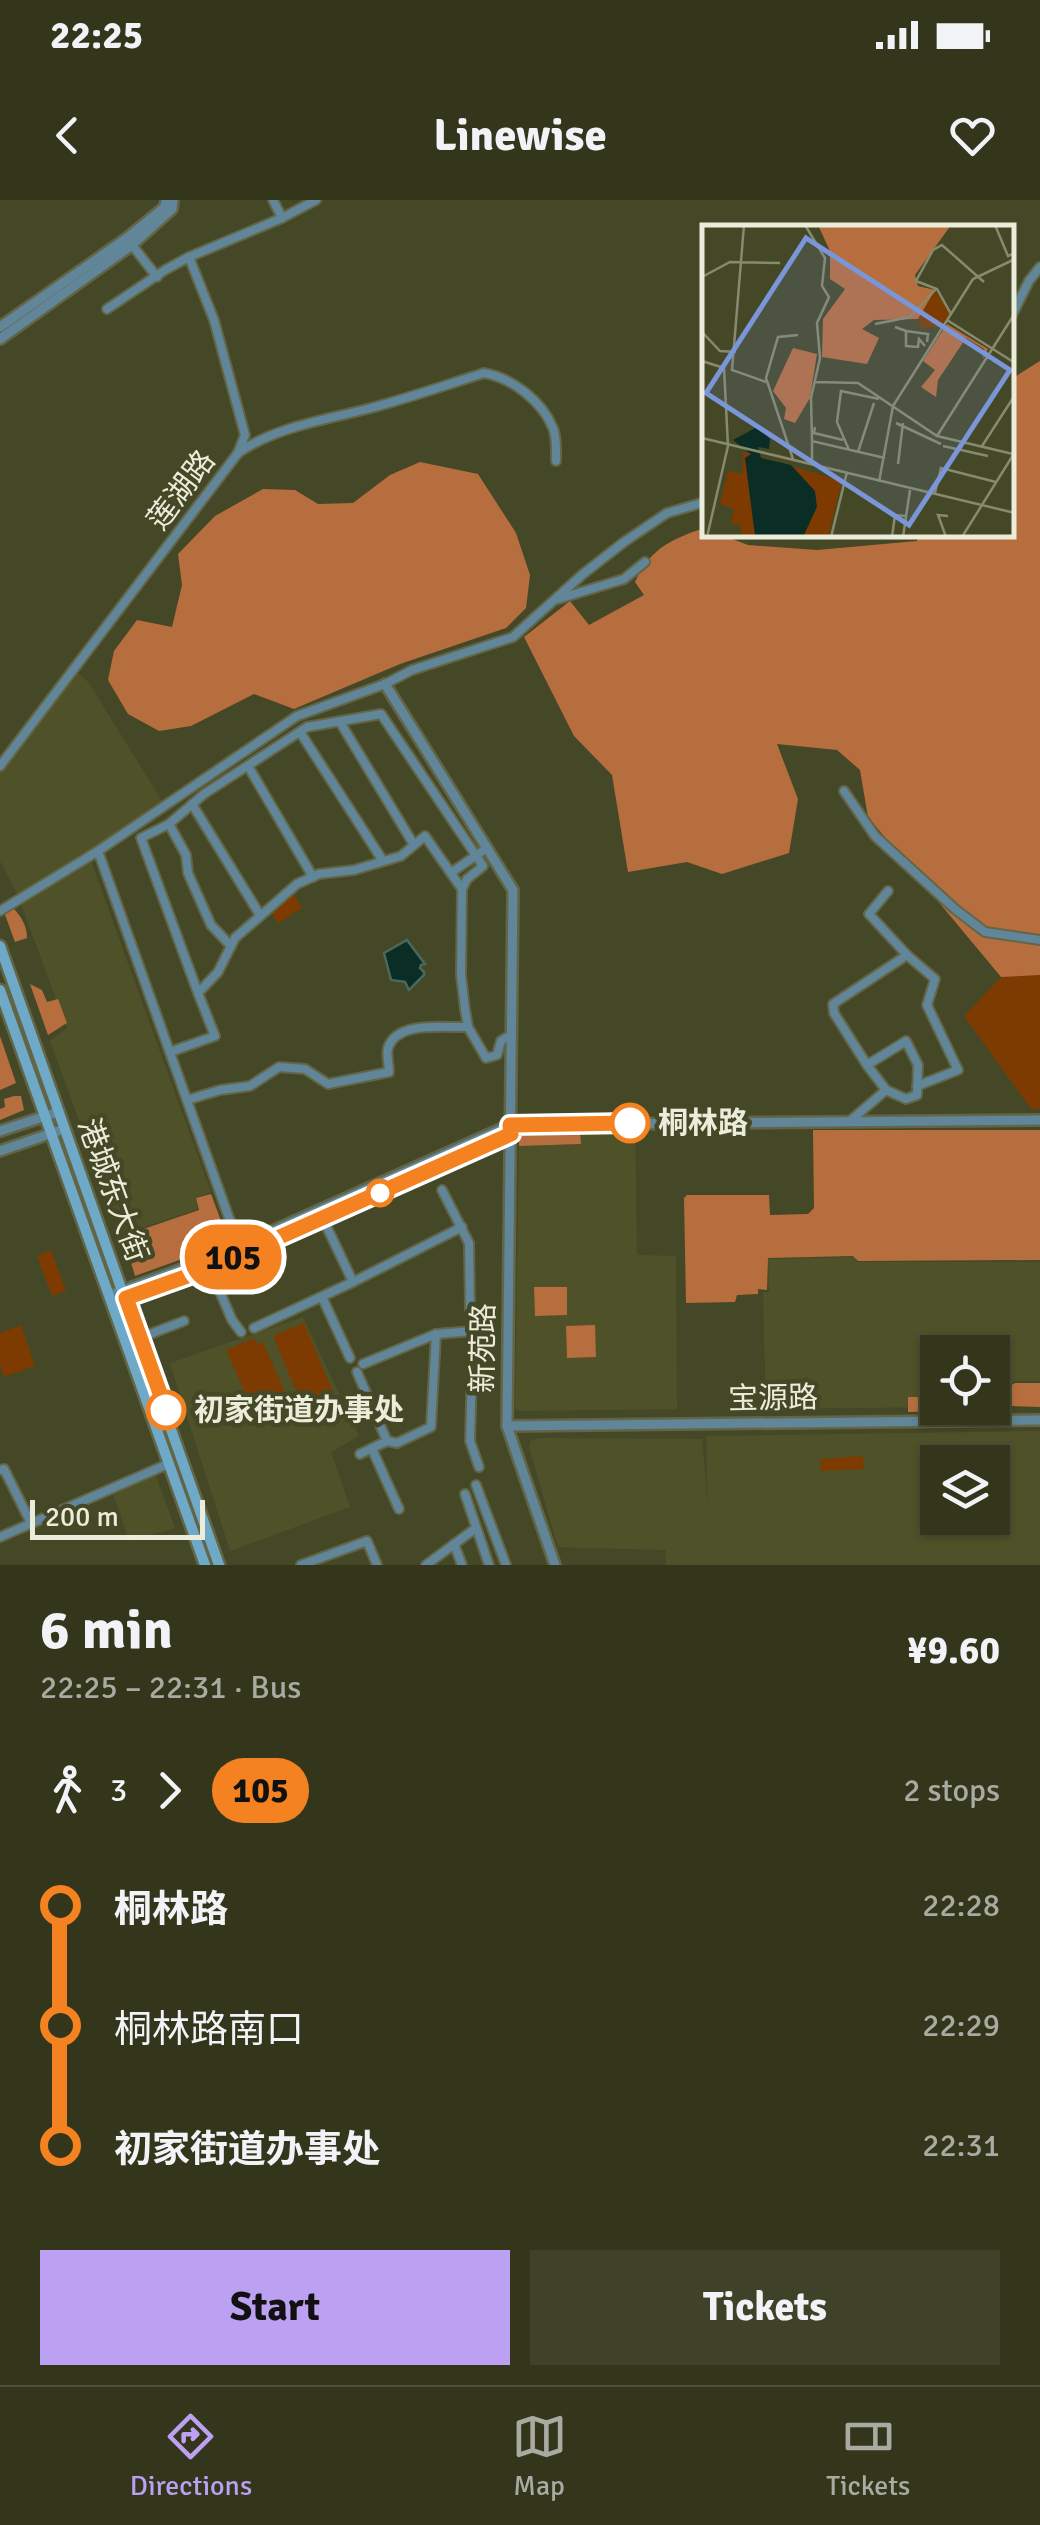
<!DOCTYPE html>
<meta charset="utf-8">
<style>
:root{--surface:#34361c;--page:#3f4129;--text:#f1f3f6;--muted:#a9aba3;--line:#4e503b;--accent:#bca0f2}
body{margin:0;font-family:Signika,"Noto Sans SC",sans-serif;background:var(--page);color:var(--text);height:100vh;display:flex;flex-direction:column;font-size:38px;white-space:nowrap}
*{box-sizing:border-box;margin:0}
p{font-size:32px;color:var(--muted)}
.icon{flex:none;width:55px;height:55px;fill:none;stroke:currentColor;stroke-width:2;stroke-linecap:round;stroke-linejoin:round}
.map{position:relative;height:1365px;overflow:hidden}
.side{display:flex;flex-direction:column;background:var(--surface);flex:1}
.side>*{flex:none}
.badge{padding:0 20px;border-radius:32px;font-size:35px;line-height:65px}
.tools{position:absolute;left:920px;top:1135px;display:grid;gap:20px}
.tools a{display:grid;place-items:center;width:90px;height:90px;border-radius:0px;background:var(--surface);box-shadow:0 2px 8px #0004,0 0 0 2px var(--line);font-size:50px}
.scale{position:absolute;left:30px;bottom:25px;width:175px;box-sizing:border-box;padding-left:10px;border:5px solid #ebedda;border-top:0;font-size:28px;line-height:35px;white-space:nowrap;color:#ebedda;-webkit-text-stroke:8px #454826;paint-order:stroke}
.map>.badge{position:absolute;translate:-50% -50%;box-shadow:0 0 0 5px #fff}
.legs{display:flex;align-items:center;gap:15px;height:110px;padding:0 40px;font-size:32px}
.legs p{margin-inline-start:auto}
.head{display:flex;align-items:center;justify-content:space-between;height:170px;padding:0 40px}
h1{font-size:55px;font-weight:700;line-height:75px}
.primary-button{display:flex;gap:20px;margin-top:auto;padding:20px 40px}
.primary-button a{flex:1;height:115px;border-radius:0px;background:var(--accent);color:#111;font-size:40px;font-weight:700;line-height:115px;text-align:center}
.primary-button a+a{background:var(--page);color:var(--text)}
ul{padding:0 40px;list-style:none}
li{display:flex;align-items:center;gap:35px;height:120px;font-size:38px}
li i{display:grid;place-items:center;width:15px;height:100%;margin:0 12px;background:currentColor}
li i::after{content:'';width:25px;height:25px;margin:-12px;border:8px solid;border-radius:50%;background:var(--surface)}
li p{margin-inline-start:auto}
li:first-child i{background:linear-gradient(#0000 50%,currentColor 0)}
li:last-child i{background:linear-gradient(currentColor 50%,#0000 0)}
.status{display:flex;justify-content:space-between;align-items:center;height:70px;padding:0 50px;background:var(--surface);direction:ltr}
.status svg{height:28px;fill:currentColor}
header{display:flex;justify-content:space-between;align-items:center;height:130px;padding:0 40px;background:var(--surface);font-size:45px;font-weight:700}
.tab-bar{display:flex;justify-content:space-around;align-items:center;height:140px;border-top:2px solid var(--line);background:var(--surface);font-size:28px;color:var(--muted)}
.tab-bar a{display:grid;justify-items:center;gap:5px}
.tab-bar .active{color:var(--accent)}
.map>svg:first-child{display:block}
</style>
<div class="status"><b>22:25</b><svg viewBox="0 0 49 12"><path d="M0 12V9h3v3zM5 12V6h3v6zM10 12V3h3v9zM15 12V0h3v12zM26 1h20v11H26zM47 4h2v5h-2z"/></svg></div>
<header><svg class="icon" aria-label="back" viewBox="0 0 24 24"><path d="M15 5l-7 7 7 7"/></svg>Linewise<svg class="icon" aria-label="heart" viewBox="0 0 24 24"><path d="M12 20l-8-8c-3-5 5-10 8-4 3-6 11-1 8 4z"/></svg></header>
<div class="map">
<svg width="1040" height="1365" viewBox="0 0 1040 1365">
<rect width="100%" height="100%" fill="#454826"/>
<g fill="#4f5228" fill-rule="evenodd">
<path d="M80,474L89,483L163,603L88,653L211,992L195,998L198,1009L121,1035L50,841L67,828L16,691L0,661V572L74,475Z"/>
<path d="M580,931L635,932L637,1055L676,1056L677,1209L518,1211L515,1207L519,946L580,944Z"/>
<path d="M855,1057L856,1062H1040V1181H1015L1009,1185L1008,1205L993,1206L992,1152H938L937,1207L766,1209L763,1092H769L768,1059Z"/>
<path d="M303,1117L359,1236L331,1252L350,1307L230,1351L170,1163Z"/>
<path d="M1040,1231V1365H666V1350L558,1347L529,1247L530,1242L538,1238L702,1239L708,1306L706,1236ZM938,1262H992V1318H938Z"/>
<path d="M155,1274L175,1328L129,1341L113,1294Z"/>
</g>
<g fill="#7d3b01">
<path d="M294,695L302,708L278,723L270,710Z"/>
<path d="M1040,775V909H1031L964,816L1001,777Z"/>
<path d="M51,1050L66,1091L52,1096L37,1056Z"/>
<path d="M304,1123L338,1204L307,1217L273,1136Z"/>
<path d="M21,1125L35,1166L4,1177L0,1165V1133Z"/>
<path d="M254,1138L257,1144L263,1142L285,1192L251,1207L226,1150Z"/>
<path d="M863,1256L864,1269L821,1271L820,1259Z"/>
</g>
<g fill="#b76e3e">
<path d="M1040,161V775L1001,777L868,617L860,570L837,550L777,544L798,599L789,653L722,674L687,662L628,672L612,575L574,536L524,437L570,401L589,425L644,395L635,382C651,348 670,340 704,328L705,335H722L748,345L817,350L917,341V335H1012L1013,178Z"/>
<path d="M420,262L478,274L516,333L530,375L526,408L506,428L400,464L294,509L254,494L191,526L159,531L128,514L108,480L114,451L137,420L172,427L182,385L178,354L215,316L263,289L295,290L318,304L353,303L390,275Z"/>
<path d="M13,708C21,716 27,726 27,738L15,742L4,712Z"/>
<path d="M30,784L42,790L47,802L58,799L67,823L48,835Z"/>
<path d="M0,836L16,883L0,890Z"/>
<path d="M14,896H21L24,910L0,920V909L5,907L4,899Z"/>
<path d="M813,930H1040V1060L858,1061L853,1056L768,1058L767,1090L758,1089V1094L737,1095L735,1102L686,1103L684,998L687,995H769L770,1015L808,1014L814,1008Z"/>
<path d="M525,931H580L581,944L519,946V936Z"/>
<path d="M211,994L229,1042L135,1076L123,1036L199,1010L196,998Z"/>
<path d="M534,1087H567V1115L535,1116Z"/>
<path d="M595,1125L596,1157L567,1158L566,1126Z"/>
<path d="M1015,1183H1040V1207L1011,1206L1010,1186Z"/>
<path d="M993,1195H1000V1210L908,1212V1197H937L938,1208H992Z"/>
</g>
<path fill="#0a2e25" stroke="#4e675b" stroke-width="2.5" d="M407,740L425,764L421,765L420,768L424,772V775L409,790L405,782L391,780L384,753Z"/>
<g fill="none" stroke-linecap="round" stroke-linejoin="round">
<defs>
<g id="minor">
<path d="M273,0L282,18"/>
<path d="M132,45L157,77"/>
<path d="M107,109L165,70L189,57"/>
<path d="M1012,115L1029,81L1040,67"/>
<path d="M238,253L245,235L214,120L189,57L282,18L316,0"/>
<path d="M558,399L624,379L645,362"/>
<path d="M340,522L414,645"/>
<path d="M300,532L383,661"/>
<path d="M0,566L238,253C277,226 326,220 371,208C409,198 446,185 484,173C512,178 542,201 553,228C557,238 556,251 556,261"/>
<path d="M248,566L313,677"/>
<path d="M844,591L875,636L955,709L985,732L1040,740"/>
<path d="M192,604L260,715"/>
<path d="M169,624L186,655L188,673L211,725L231,746"/>
<path d="M98,651L297,516L385,484L412,470L513,437L583,374L624,342L667,313L705,302"/>
<path d="M452,672L487,648"/>
<path d="M0,711L98,651L239,1046"/>
<path d="M907,755L935,779L927,805L958,870L917,886"/>
<path d="M198,793L141,638L169,624L204,594L307,527L381,514L483,666L467,679L462,689"/>
<path d="M170,852L215,836L198,793L218,772L235,738L297,684L319,674L354,670L401,656L425,636L462,689L461,775L465,809L468,827L486,858L497,855L501,841L511,835"/>
<path d="M867,865L886,890"/>
<path d="M187,900L220,890L250,886L279,867L305,869L328,884L389,872C389,865 386,854 388,848C397,820 446,828 468,827"/>
<path d="M850,921L886,890L906,899L917,895L918,865L906,841L867,865L834,813L833,804L907,755L869,714L888,691"/>
<path d="M442,990L469,1043L470,1108L473,1131L470,1241L479,1267"/>
<path d="M323,1019L353,1082"/>
<path d="M208,1064L232,1120L241,1132"/>
<path d="M322,1097L350,1158"/>
<path d="M254,1128L353,1082L462,1027"/>
<path d="M140,1138L184,1121"/>
<path d="M363,1164L436,1134L473,1131"/>
<path d="M357,1172L387,1241"/>
<path d="M372,1249L399,1309"/>
<path d="M360,1254L387,1241L397,1243L431,1227L436,1134"/>
<path d="M0,1270L4,1269L31,1323"/>
<path d="M476,1285L506,1365"/>
<path d="M465,1294L489,1365"/>
<path d="M0,1337L168,1264"/>
<path d="M454,1344L462,1365"/>
<path d="M301,1365L367,1341L377,1365"/>
<path d="M426,1365L476,1328"/>
</g>
<g id="tertiary">
<path d="M0,127L127,38L165,7L166,0"/>
<path d="M0,139L132,45L172,9L173,0"/>
<path d="M385,484L513,690L507,1226L555,1365"/>
<path d="M0,931L58,912"/>
<path d="M0,951L64,929"/>
<path d="M110,1095L207,1060L510,925L1040,920"/>
<path d="M118,1101L210,1068L511,934"/>
<path d="M507,1226L1040,1220"/>
</g>
<g id="secondary">
<path d="M0,746L219,1365"/>
<path d="M0,790L205,1365"/>
</g>
</defs>
<use href="#minor" stroke="#636646" stroke-width="12"/>
<use href="#tertiary" stroke="#636646" stroke-width="14"/>
<use href="#secondary" stroke="#636646" stroke-width="15"/>
<use href="#minor" stroke="#618599" stroke-width="8"/>
<use href="#tertiary" stroke="#618599" stroke-width="9"/>
<use href="#secondary" stroke="#6ea9c8" stroke-width="10"/>
</g>
<g fill="none" stroke-linecap="round" stroke-linejoin="round">
<defs>
<path id="line-1" d="M166,1210L126,1098L210,1068L511,934L510,925L630,923"/>
</defs>
<use href="#line-1" stroke="#fff" stroke-width="22"/>
<use href="#line-1" stroke="#f58220" stroke-width="15"/>
</g>
<g fill="#fff" stroke="#f58220" stroke-width="5">
<circle cx="630" cy="923" r="18"/>
<circle cx="380" cy="993" r="12"/>
<circle cx="166" cy="1210" r="18"/>
</g>
<g text-anchor="middle" stroke-width="9" stroke-linejoin="round" paint-order="stroke">
<g font-size="30" fill="#ebedda" stroke="#454826">
<text transform="translate(181 290) rotate(-53)" y="10">莲湖路</text>
<text transform="translate(113 990) rotate(70)" y="10">港城东大街</text>
<text transform="translate(483 1148) rotate(-89)" y="10">新苑路</text>
<text transform="translate(773 1198) rotate(-1)" y="10">宝源路</text>
</g>
<g font-size="30" font-weight="bold" fill="#ebedda" stroke="#454826" text-anchor="start">
<text x="658" y="933">桐林路</text>
<text x="194" y="1220">初家街道办事处</text>
</g>
</g>
<g transform="translate(702 25)">
<rect width="312" height="312" fill="#454826"/>
<path d="M233,65L248,88L239,102L219,103L216,94ZM41,227L140,256L126,312H39V301L29,298L32,284L18,279L26,246L40,249Z" fill="#7d3b01"/>
<path d="M116,0H249L213,50L216,61L233,65L216,94L172,95L160,104L177,113L165,139L120,132L121,94L143,64L128,54V26ZM245,99L286,124L281,134L282,124L264,113L236,155L234,172L219,162L233,145L221,136ZM91,123L115,129L108,173L93,198L82,194L84,183L71,166Z" fill="#b76e3e"/>
<path d="M55,202L68,214L67,224L56,222L59,233L89,240L113,266L115,282L101,312L53,311L43,233L49,229L31,215Z" fill="#0a2e25"/>
<path fill="none" stroke="#878a6e" stroke-width="2.5" d="M42,0L30,145L64,157M103,0L123,33L120,61L127,72L115,98L118,133L109,173L110,216M293,0L306,31L313,28M0,52L28,37L78,38M249,89L235,64L214,56L231,25L240,20L282,57M245,95L313,138M173,99L208,92L234,64M193,102L204,106V121L216,122L217,114L223,121M204,106L226,109L225,117M0,107L18,126L34,127M0,136L22,143L26,221L5,312M113,157L156,158L235,211L311,229M194,198L239,219M113,202L112,208L141,215M235,211L313,88M0,213L313,288M241,221L286,231M280,221L313,170M147,225L135,197L139,166L177,174M156,227L172,178M91,234L64,153L76,112L96,110M110,239V216L183,233M196,239L201,198M177,257L191,181L271,54L313,34M233,268L239,243L294,257M129,312L145,247M190,312L193,290L204,291M201,312L208,265M244,312L236,290L246,291M260,312L313,227"/>
<path fill="#7a96d9" fill-opacity="0.15" stroke="#7a96d9" stroke-width="5" d="M104,13L308,145L207,300L4,168Z"/>
<rect width="312" height="312" fill="none" stroke="#ebedda" stroke-width="5"/>
</g>
</svg>
<div class="tools">
<a><svg class="icon" aria-label="locate" viewBox="0 0 24 24"><circle cx="12" cy="12" r="6"/><path d="M12 2v4M12 18v4M2 12h4M18 12h4"/></svg></a>
<a><svg class="icon" aria-label="layers" viewBox="0 0 24 24"><path d="M12 4l9 5-9 5-9-5zM3 14l9 5 9-5"/></svg></a>
</div>
<div class="scale">200 m</div>
<b class="badge" style="left:233px;top:1057px;background:#f58220;color:#111">105</b>
</div>
<section class="side">
<div class="head"><div><h1>6 min</h1><p>22:25 – 22:31 · Bus</p></div><b>¥9.60</b></div>
<div class="legs"><svg class="icon" aria-label="walk" viewBox="0 0 24 24"><circle cx="13" cy="4" r="2"/><path d="M13 8l-2 6 4 7M11 14l-3 7M7 12l3-4h3l4 4"/></svg>3<svg class="icon" aria-label="forward" viewBox="0 0 24 24"><path d="M9 5l7 7-7 7"/></svg><b class="badge" style="background:#f58220;color:#111">105</b><p>2 stops</p></div>
<ul>
<li><i style="color:#f58220"></i><b>桐林路</b><p>22:28</p></li>
<li><i style="color:#f58220"></i><span>桐林路南口</span><p>22:29</p></li>
<li><i style="color:#f58220"></i><b>初家街道办事处</b><p>22:31</p></li>
</ul>
<div class="primary-button"><a>Start</a><a>Tickets</a></div>
</section>
<nav class="tab-bar">
<a class="active"><svg class="icon" aria-label="directions" viewBox="0 0 24 24"><path d="M12 3l9 9-9 9-9-9zM9 14v-3h6M13 9l2 2-2 2"/></svg>Directions</a>
<a><svg class="icon" aria-label="map" viewBox="0 0 24 24"><path d="M3 6l6-2 6 2 6-2v14l-6 2-6-2-6 2zM9 4v14M15 6v14"/></svg>Map</a>
<a><svg class="icon" aria-label="tickets" viewBox="0 0 24 24"><path d="M3 7h18v10H3zM15 7v10"/></svg>Tickets</a>
</nav>
